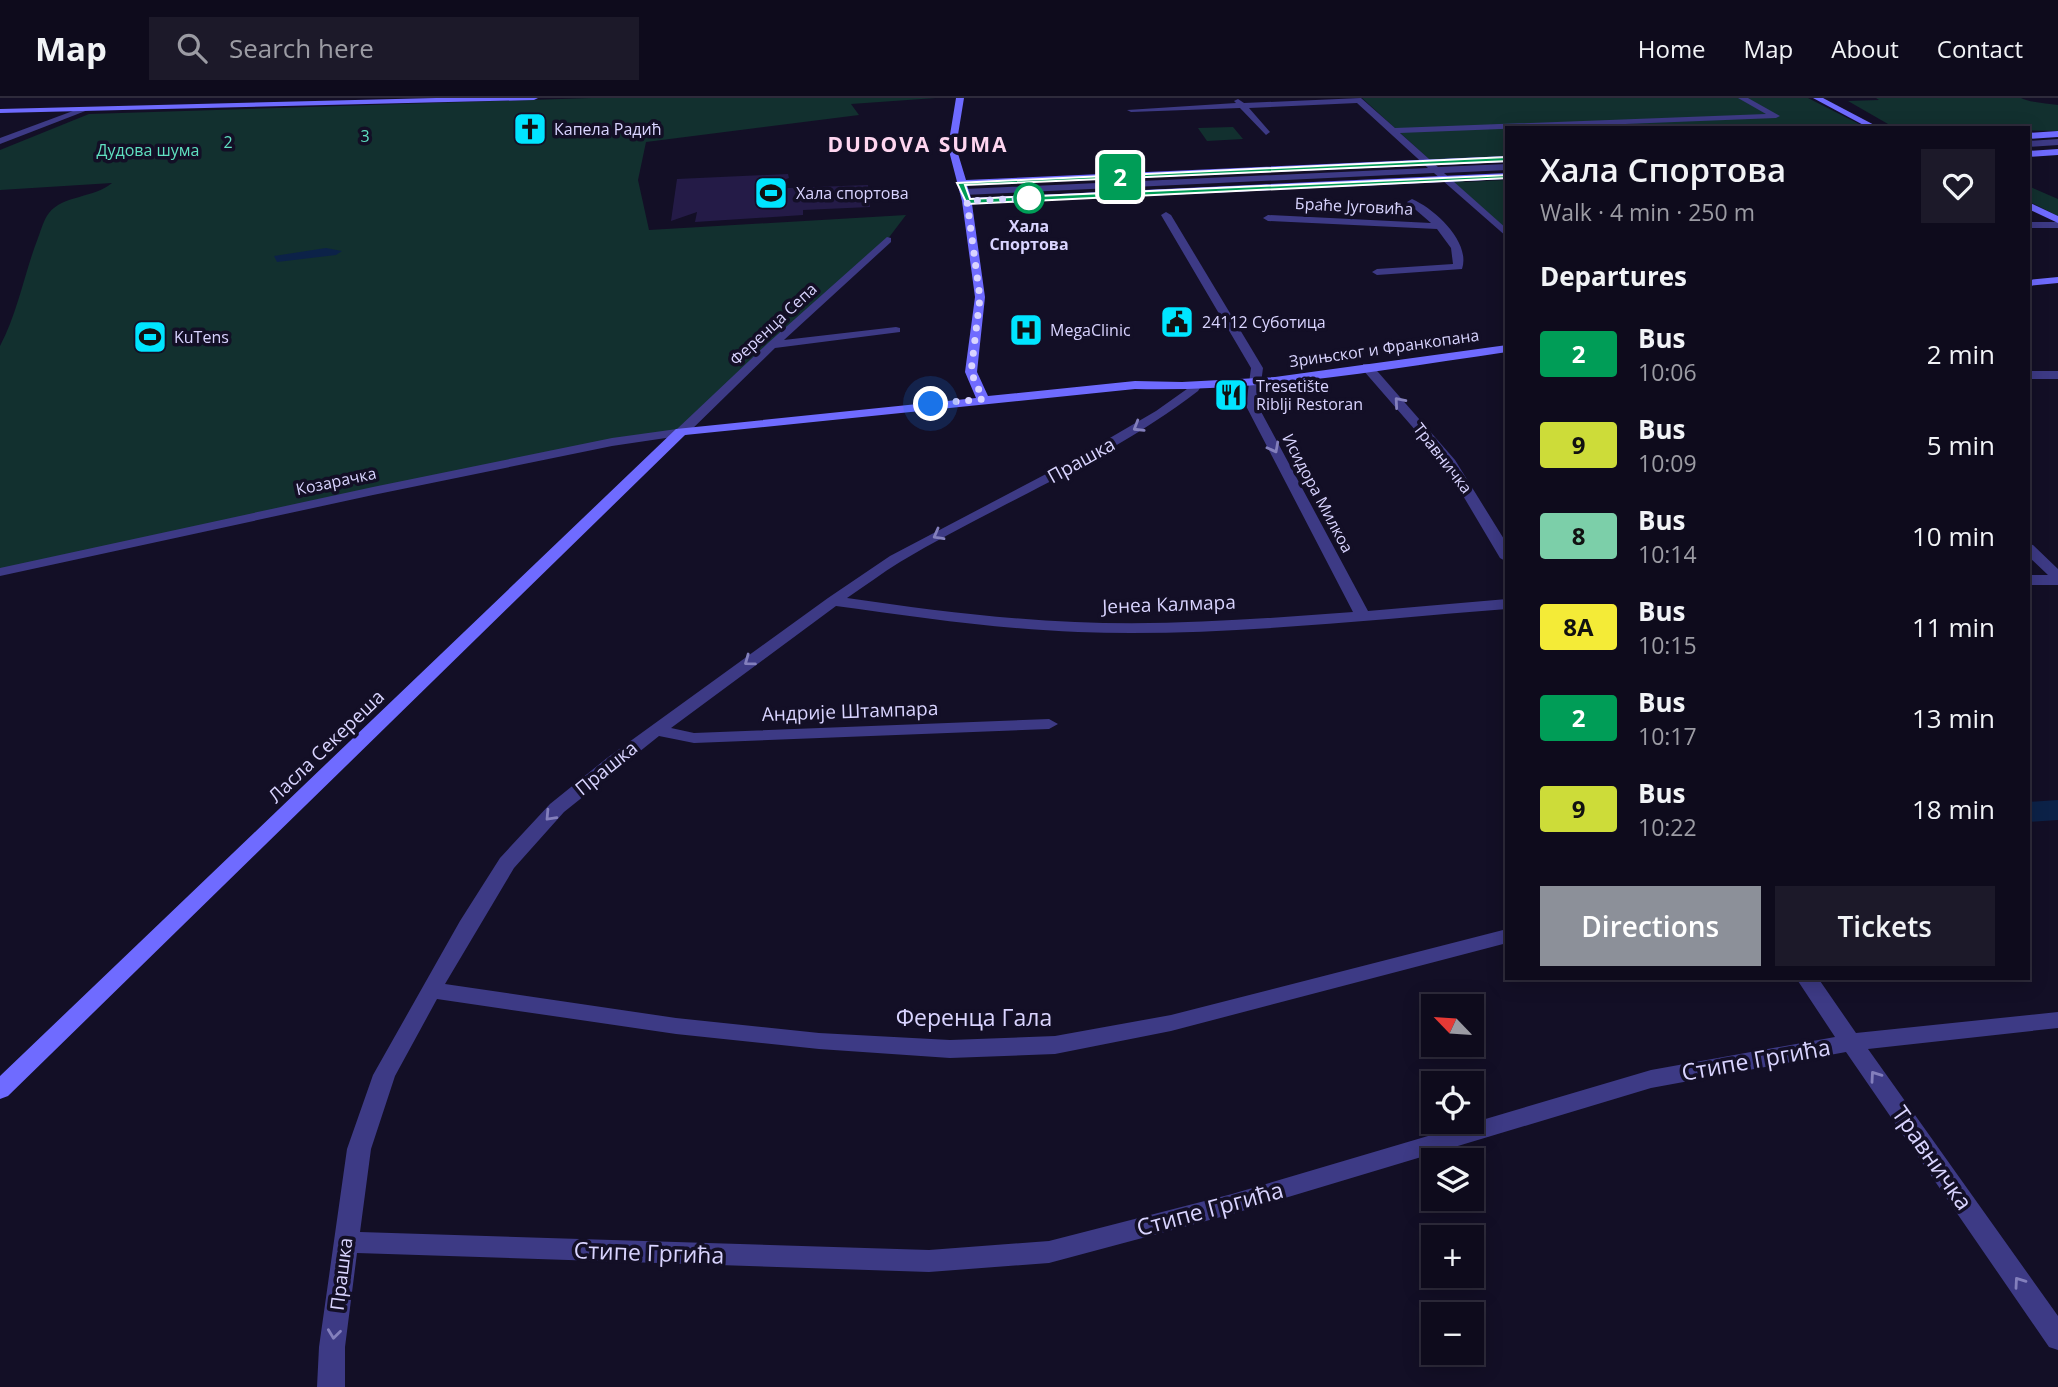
<!DOCTYPE html>
<meta charset="utf-8">
<style>
:root{--surface:#0e0b1c;--page:#1c1929;--text:#f1f3f6;--muted:#9b9ba3;--line:#2e2b3b;--accent:#8c9099}
body{margin:0;font-family:"Open Sans",sans-serif;background:var(--page);color:var(--text);height:100vh;display:flex;flex-direction:column;font-size:26px;white-space:nowrap}
*{box-sizing:border-box;margin:0}
p{font-size:23px;color:var(--muted)}
.icon{flex:none;width:38px;height:38px;fill:none;stroke:currentColor;stroke-width:2;stroke-linecap:round;stroke-linejoin:round}
.map{position:relative;flex:1;overflow:hidden}
.sheet{position:absolute;left:1505px;top:28px;width:525px;height:854px;display:flex;flex-direction:column;background:var(--surface);border-radius:0px;box-shadow:0 4px 18px #0003,0 0 0 2px var(--line)}
.sheet>*{flex:none}
.badge{padding:0 14px;border-radius:5px;font-size:24px;line-height:46px}
.needle{width:46px;rotate:295deg}
.tools{position:absolute;left:1421px;top:896px;display:grid;gap:14px}
.tools a{display:grid;place-items:center;width:63px;height:63px;border-radius:0px;background:var(--surface);box-shadow:0 4px 18px #0003,0 0 0 2px var(--line);font-size:35px}
.you{position:absolute;width:35px;height:35px;margin:-18px;border:5px solid #fff;border-radius:50%;background:#1a73e8;box-shadow:0 0 0 10px #1a73e833}
.map>.badge{position:absolute;translate:-50% -50%;box-shadow:0 0 0 4px #fff}
h2{padding:0 35px;font-size:26px;line-height:63px}
.round{display:grid;place-items:center;flex:none;width:74px;height:74px;border-radius:0px;background:var(--page)}
.head{display:flex;align-items:center;justify-content:space-between;height:119px;padding:0 35px}
h1{font-size:33px;font-weight:600;line-height:52px}
.cta{display:flex;gap:14px;margin-top:auto;padding:14px 35px}
.cta a{flex:1;height:80px;border-radius:0px;background:var(--accent);color:#fff;font-size:28px;font-weight:600;line-height:80px;text-align:center}
.cta a+a{background:var(--page);color:var(--text)}
ul{padding:0;list-style:none}
li{display:flex;align-items:center;gap:21px;height:91px;padding:0 35px}
li div{flex:1}
li b{display:block;font-size:26px}
li em{font-style:normal}
li .badge{min-width:77px;font-weight:700;text-align:center}
header{display:flex;align-items:center;gap:42px;box-sizing:border-box;height:98px;padding:0 35px;background:var(--surface);border-bottom:2px solid var(--line)}
header strong{font-size:33px}
nav{display:flex;gap:38px;margin-inline-start:auto;font-size:24px}
.search{width:490px;height:63px;background:var(--page);display:flex;align-items:center;gap:18px;box-sizing:border-box;padding:0 24px;border-radius:0px;color:var(--muted);font-size:26px}
.map>svg:first-child{display:block}
</style>
<header>
<strong>Map</strong>
<div class="search"><svg class="icon" aria-label="search" viewBox="0 0 24 24"><circle cx="10" cy="10" r="6"/><path d="M15 15l6 6"/></svg>Search here</div>
<nav><a>Home</a><a>Map</a><a>About</a><a>Contact</a></nav>
</header>
<div class="map">
<svg width="2058" height="1289" viewBox="0 0 2058 1289">
<rect width="100%" height="100%" fill="#130f26"/>
<g fill="#12302f">
<path d="M591,0H936L851,6L859,17L646,44L638,82L649,132L906,117L887,142L681,334L612,344L0,474V248C18,214 24,176 38,140C41,132 44,121 49,115C63,97 95,100 112,85L0,92V52L89,16Z"/>
<path d="M1362,0H1808L1867,30H1507V58L1432,64Z"/>
<path d="M1876,0H2021C2031,5 2047,5 2058,7V33L1895,30L1848,3L1879,2Z"/>
<path d="M1233,29L1243,41L1207,43L1198,30Z"/>
<path d="M1460,81L1465,84L1507,82V132L1449,82Z"/>
<path d="M2028,88L2058,101V118L2028,103Z"/>
</g>
<path fill="#0c2248" d="M326,150L342,153L336,157L277,164L274,158Z"/>
<g fill="none" stroke-linecap="round" stroke-linejoin="round">
<path fill="#0c2248" fill-rule="evenodd" d="M2058,702V722L2028,724V704Z"/>
</g>
<path fill="#241b47" d="M788,76L789,80L759,91L868,87L870,109L803,112V117L695,124L697,114L671,123L677,81Z"/>
<g fill="none" stroke-linecap="round" stroke-linejoin="round">
<g fill="#3d3a85" fill-rule="evenodd">
<path d="M1361,0L1395,30L1766,16L1738,0H1748L1780,18L1776,20L1400,35L1438,69L1507,66V72L1444,75L1507,131V139L1434,75L964,97L959,94L964,91L1428,70L1357,5L1249,10L1270,34L1266,37L1240,10L1131,14L1127,12L1236,5L1234,3L1238,1L1244,5Z"/>
<path d="M81,10L88,12L0,46V40Z"/>
<path d="M2058,41V47L2028,49V43Z"/>
<path d="M1412,101C1435,111 1471,144 1462,171L1377,177L1372,174L1377,171L1453,166L1451,150L1437,131L1268,123L1263,120L1268,117L1431,125L1409,106L1407,104Z"/>
<path d="M1166,114L1171,117L1263,270L1258,308L1368,513L1507,501V511C1364,522 1221,539 1078,534C997,531 916,519 836,508L671,630L694,635L1049,621L1058,626L1049,631L694,645L659,638L564,714L514,770L445,886L676,920L819,935L950,942L1055,938L1171,917L1507,831V845L1171,933L1055,956L950,960L819,951L676,936L437,901L395,978L371,1051L360,1134L929,1152L1049,1143L1232,1096L1651,972L1835,939L1796,880H1818L1856,935L2058,914V930L1868,951L2058,1218V1252L2049,1249L1846,954L1651,990L1232,1116L1049,1165L929,1174L357,1155L345,1249V1289H317L319,1249L347,1051L373,977L460,823L500,760L550,706L607,660L828,500L890,458L1067,365L1156,313L1194,286L1200,290L1198,293C1107,363 999,405 900,464C882,475 865,488 847,500C923,511 999,521 1075,524C1168,528 1261,521 1353,514L1246,308L1251,270L1161,117Z"/>
<rect x="2028" y="124" width="30" height="6"/>
<path d="M887,139L891,140V144L784,242L896,229L900,230V234L775,250L686,337L612,348L373,397L0,478V470L373,389L612,340L677,331L768,245Z"/>
<path d="M1363,266H1371L1455,362L1507,446V464L1500,460L1443,364L1363,272Z"/>
<rect x="2028" y="273" width="30" height="8"/>
<path d="M2028,446L2033,447L2058,471V487H2028V477H2048L2028,458Z"/>
</g>
<g fill="#6f6bff" fill-rule="evenodd">
<path d="M436,0H538L534,2L0,15V11Z"/>
<path d="M956,0H964L956,49L966,82L1507,58V64L967,87L971,100L1507,75V81L972,106L985,199L977,274L988,298L1135,283L1182,284L1275,279L1507,247V254C1383,272 1261,294 1135,291L685,337L8,998L0,1001V978L676,331L976,300L965,274L975,199L962,103L948,49Z"/>
<path d="M1813,0H1823L1880,30H1869Z"/>
<path d="M2058,33V39L2028,41V35Z"/>
<path d="M2058,51V57L2028,59V53Z"/>
<path d="M2028,104L2058,118V125L2028,111Z"/>
<path d="M2058,179V185L2028,188V182Z"/>
</g>
</g>
<defs><path id="oneway-chevron" d="M-2-3.5L2.5 0L-2 3.5" fill="none" stroke-width="1.6" stroke-linecap="round" stroke-linejoin="round" transform="scale(1.75)"/></defs>
<g stroke="#837fbc">
<use href="#oneway-chevron" transform="translate(1399 304) rotate(-131)"/>
<use href="#oneway-chevron" transform="translate(1138 329) rotate(149)"/>
<use href="#oneway-chevron" transform="translate(1274 350) rotate(62)"/>
<use href="#oneway-chevron" transform="translate(938 437) rotate(151)"/>
<use href="#oneway-chevron" transform="translate(749 563) rotate(144)"/>
<use href="#oneway-chevron" transform="translate(550 718) rotate(133)"/>
<use href="#oneway-chevron" transform="translate(1875 978) rotate(-125)"/>
<use href="#oneway-chevron" transform="translate(2019 1184) rotate(-125)"/>
<use href="#oneway-chevron" transform="translate(334 1236) rotate(97)"/>
</g>
<path fill="#009d57" stroke="#fff" stroke-width="2" d="M1507,59L1509,63L965,87L970,101L1509,77L1507,80L967,106L957,85Z"/>
<g fill="none" stroke-linecap="round" stroke-linejoin="round">
<path stroke="#d9d4ff" stroke-width="7" stroke-dasharray="0 12.6" d="M931,306L983,301L971,274L980,200L967,103L1029,100"/>
</g>
<defs>
<symbol id="church-square" viewBox="-11 -11 22 22"><rect x="-9" y="-9" width="18" height="18" rx="4" fill="#00e5ff" stroke="#130f26"/><path d="M-1.2-6h2.4v3.5h3.3v2.4h-3.3V6h-2.4V-.1h-3.3v-2.4h3.3Z" fill="#111"/></symbol>
<symbol id="stadium-square" viewBox="-11 -11 22 22"><rect x="-9" y="-9" width="18" height="18" rx="4" fill="#00e5ff" stroke="#130f26"/><path d="M0-5a6.5 5 0 1 0 0 10a6.5 5 0 1 0 0-10ZM-3.5-1.8h7v3.6h-7Z" fill="#111"/></symbol>
<symbol id="civic-square" viewBox="-11 -11 22 22"><rect x="-9" y="-9" width="18" height="18" rx="4" fill="#00e5ff" stroke="#130f26"/><path d="M-.6-6.5H3V-4.5H.6V-3L4-1V1h2V6H-6V1h2V-1L-.6-3ZM-1.2 2.5V6h2.4V2.5Z" fill="#111"/></symbol>
<symbol id="hospital-square" viewBox="-11 -11 22 22"><rect x="-9" y="-9" width="18" height="18" rx="4" fill="#00e5ff" stroke="#130f26"/><path d="M-5-5h3v3.5h4V-5h3V5h-3V1.5h-4V5h-3Z" fill="#111"/></symbol>
<symbol id="restaurant-square" viewBox="-11 -11 22 22"><rect x="-9" y="-9" width="18" height="18" rx="4" fill="#00e5ff" stroke="#130f26"/><path d="M-5-6h1v4h1v-4h1v4h1v-4h1v5L-1.5 .5V6h-2V.5L-5-1ZM5-6V6H3V1.5H1.5Q1.5-4 5-6Z" fill="#111"/></symbol>
</defs>
<g fill-rule="evenodd">
<use href="#church-square" x="511" y="12" width="38" height="38"/>
<use href="#stadium-square" x="752" y="76" width="38" height="38"/>
<use href="#civic-square" x="1158" y="205" width="38" height="38"/>
<use href="#hospital-square" x="1007" y="213" width="38" height="38"/>
<use href="#stadium-square" x="131" y="220" width="38" height="38"/>
<use href="#restaurant-square" x="1212" y="278" width="38" height="38"/>
</g>
<circle fill="#fff" stroke="#009d57" stroke-width="3.5" cx="1029" cy="100" r="14"/>
<g text-anchor="middle" stroke-width="7" stroke-linejoin="round" paint-order="stroke">
<g font-size="16" fill="#d9d4ff" stroke="#130f26" text-anchor="start">
<text x="554" y="37">Капела Радић</text>
<text x="796" y="101">Хала спортова</text>
<text x="1202" y="230">24112 Суботица</text>
<text x="1050" y="238">MegaClinic</text>
<text x="174" y="245">KuTens</text>
<text x="1256" y="294">Tresetište<tspan x="1256" dy="18">Riblji Restoran</tspan></text>
</g>
<g font-size="16" fill="#5fe0c0" stroke="#130f26">
<text x="365" y="44">3</text>
<text x="228" y="50">2</text>
<text x="148" y="58">Дудова шума</text>
</g>
<g font-size="16" fill="#d9d4ff" stroke="#130f26">
<text transform="translate(1354 108) rotate(3)" y="6">Браће Југовића</text>
<text transform="translate(773 226) rotate(-43)" y="6">Ференца Сепа</text>
<text transform="translate(1384 250) rotate(-8)" y="6">Зрињског и Франкопана</text>
<text transform="translate(1443 360) rotate(52)" y="6">Травничка</text>
<text transform="translate(336 383) rotate(-12)" y="6">Козарачка</text>
<text transform="translate(1318 395) rotate(62)" y="6">Исидора Милкоа</text>
</g>
<g font-size="16" font-weight="bold" fill="#d9d4ff" stroke="#130f26">
<text x="1029" y="134">Хала<tspan x="1029" dy="18">Спортова</tspan></text>
</g>
<g font-size="19" fill="#d9d4ff" stroke="#130f26">
<text transform="translate(1081 362) rotate(-29)" y="7">Прашка</text>
<text transform="translate(1169 506) rotate(-2)" y="7">Јенеа Калмара</text>
<text transform="translate(850 613) rotate(-2)" y="7">Андрије Штампара</text>
<text transform="translate(326 648) rotate(-44)" y="7">Ласла Секереша</text>
<text transform="translate(606 670) rotate(-39)" y="7">Прашка</text>
<text transform="translate(341 1176) rotate(-83)" y="7">Прашка</text>
</g>
<g font-size="21" font-weight="bold" letter-spacing="2" fill="#ffd6f0" stroke="#130f26">
<text x="918" y="54">DUDOVA SUMA</text>
</g>
<g font-size="23" fill="#d9d4ff" stroke="#130f26">
<text x="974" y="928">Ференца Гала</text>
<text transform="translate(1756 962) rotate(-10)" y="8">Стипе Гргића</text>
<text transform="translate(1932 1060) rotate(55)" y="8">Травничка</text>
<text transform="translate(1210 1111) rotate(-15)" y="8">Стипе Гргића</text>
<text transform="translate(649 1155) rotate(2)" y="8">Стипе Гргића</text>
</g>
</g>
</svg>
<div class="tools">
<a><svg class="needle" viewBox="-14 -14 28 28"><path d="M0-13l5 13h-10z" fill="#e53935"/><path d="M0 13l5-13h-10z" fill="#9b9ba3"/></svg></a>
<a><svg class="icon" aria-label="locate" viewBox="0 0 24 24"><circle cx="12" cy="12" r="6"/><path d="M12 2v4M12 18v4M2 12h4M18 12h4"/></svg></a>
<a><svg class="icon" aria-label="layers" viewBox="0 0 24 24"><path d="M12 4l9 5-9 5-9-5zM3 14l9 5 9-5"/></svg></a>
<a>+</a>
<a>−</a>
</div>
<div class="you" style="left:931px;top:306px"></div>
<b class="badge" style="left:1120px;top:79px;background:#009d57;color:#fff">2</b>
<section class="sheet">
<div class="head"><div><h1>Хала Спортова</h1><p>Walk · 4 min · 250 m</p></div><a class="round"><svg class="icon" aria-label="heart" viewBox="0 0 24 24"><path d="M12 20l-8-8c-3-5 5-10 8-4 3-6 11-1 8 4z"/></svg></a></div>
<h2>Departures</h2>
<ul>
<li><span class="badge" style="background:#009d57;color:#fff">2</span><div><b>Bus</b><p>10:06</p></div><em>2 min</em></li>
<li><span class="badge" style="background:#cddc39;color:#111">9</span><div><b>Bus</b><p>10:09</p></div><em>5 min</em></li>
<li><span class="badge" style="background:#7ccfa9;color:#111">8</span><div><b>Bus</b><p>10:14</p></div><em>10 min</em></li>
<li><span class="badge" style="background:#f4eb37;color:#111">8A</span><div><b>Bus</b><p>10:15</p></div><em>11 min</em></li>
<li><span class="badge" style="background:#009d57;color:#fff">2</span><div><b>Bus</b><p>10:17</p></div><em>13 min</em></li>
<li><span class="badge" style="background:#cddc39;color:#111">9</span><div><b>Bus</b><p>10:22</p></div><em>18 min</em></li>
</ul>
<div class="cta"><a>Directions</a><a>Tickets</a></div>
</section>
</div>
